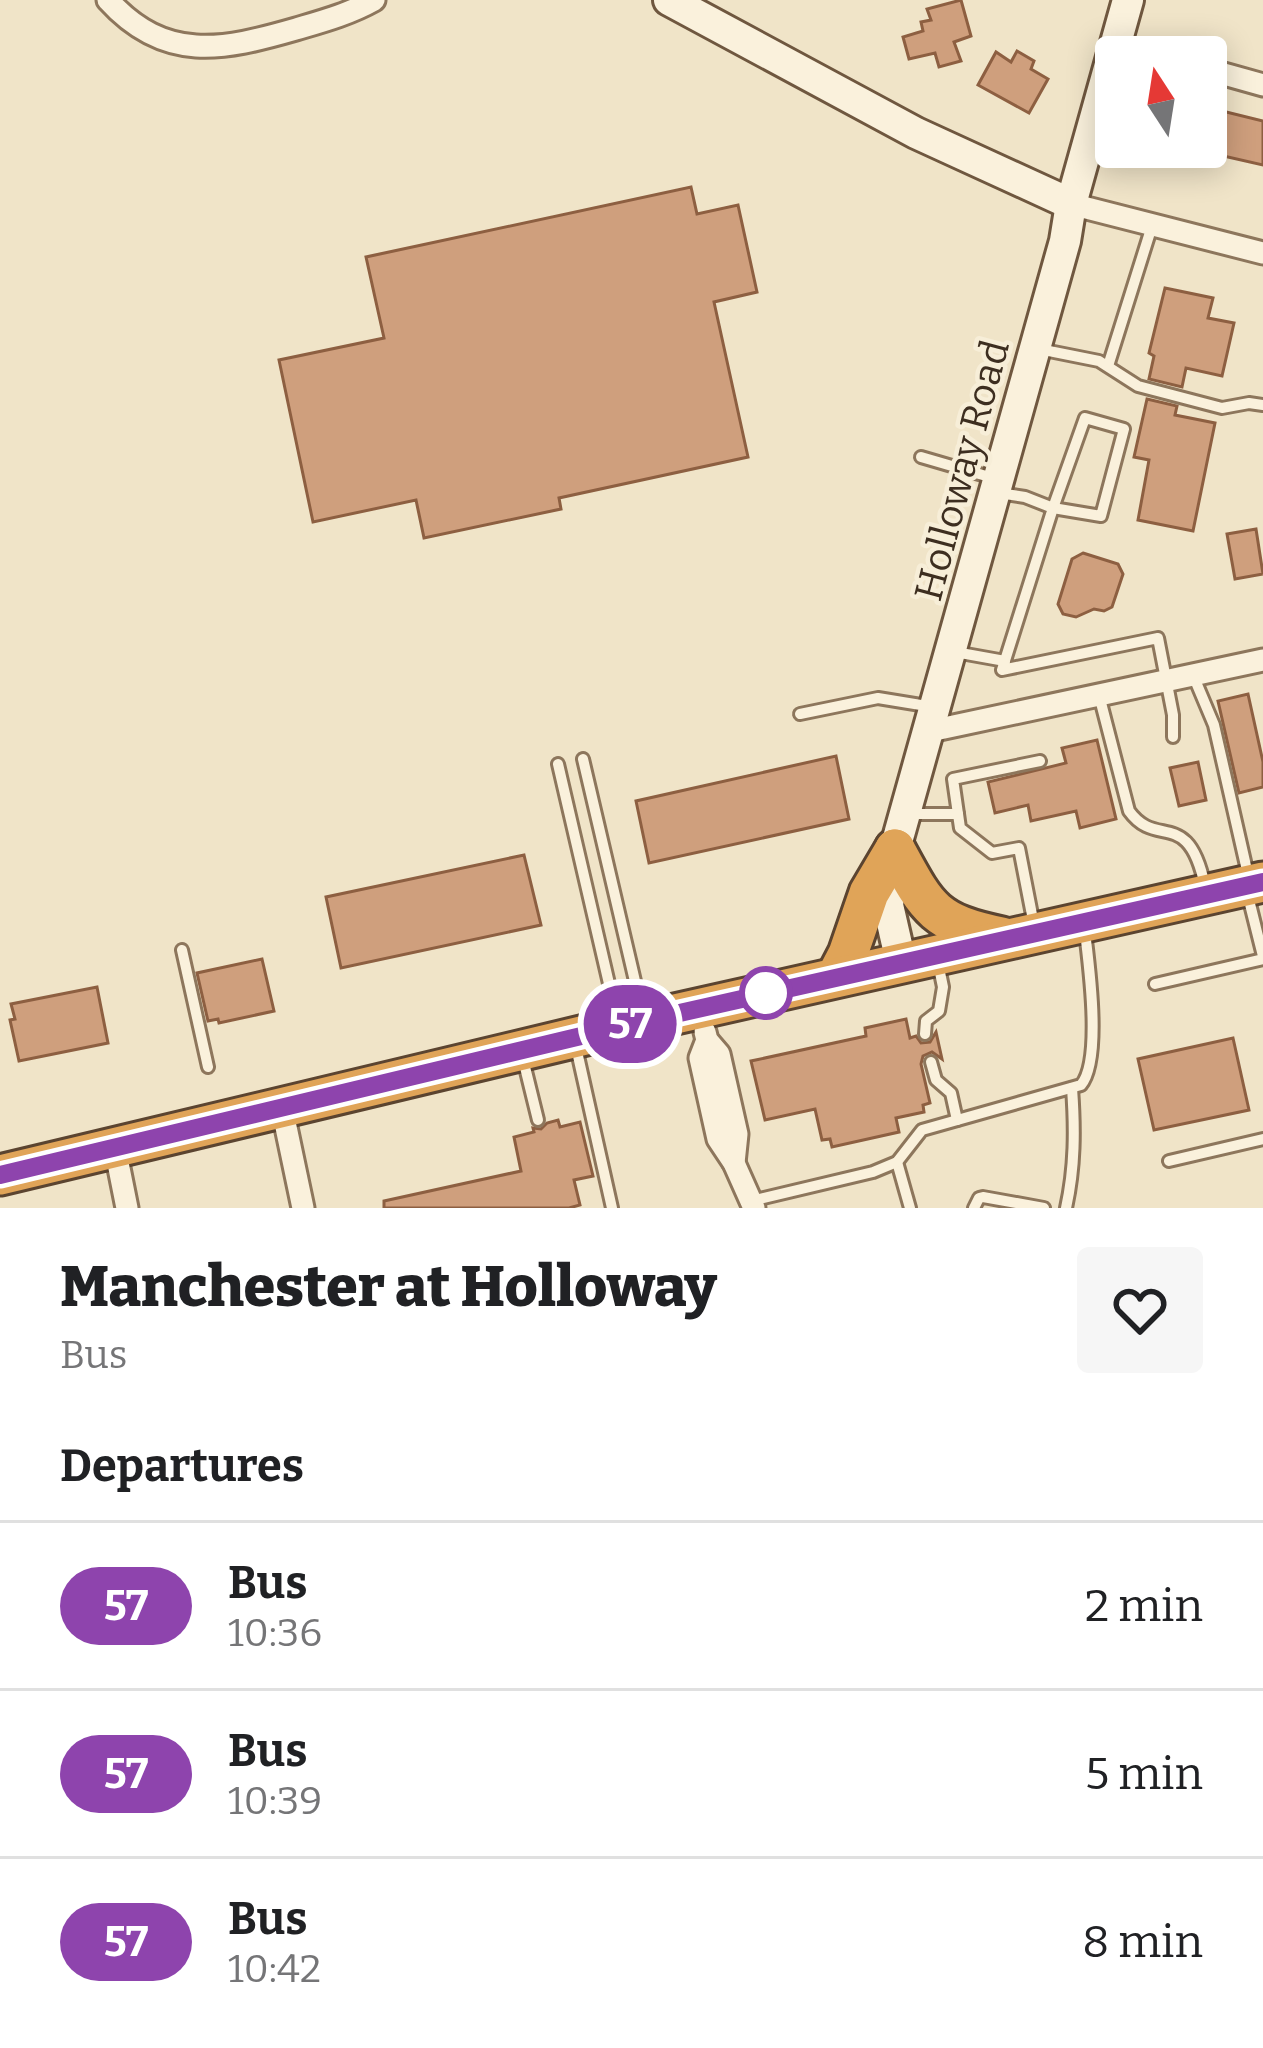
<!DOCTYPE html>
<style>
:root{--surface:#fff;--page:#f6f6f6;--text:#202124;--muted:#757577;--line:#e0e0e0}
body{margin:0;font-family:Bitter,serif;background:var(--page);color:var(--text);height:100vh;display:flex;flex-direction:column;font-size:45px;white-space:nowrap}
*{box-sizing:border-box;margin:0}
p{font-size:39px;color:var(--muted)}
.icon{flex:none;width:66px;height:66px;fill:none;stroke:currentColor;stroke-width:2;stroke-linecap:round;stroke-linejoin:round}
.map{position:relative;height:1208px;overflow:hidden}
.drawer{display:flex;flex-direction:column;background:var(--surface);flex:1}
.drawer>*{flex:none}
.badge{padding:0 24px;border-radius:39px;font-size:42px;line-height:78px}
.needle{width:78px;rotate:348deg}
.fabs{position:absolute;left:1095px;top:36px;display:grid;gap:24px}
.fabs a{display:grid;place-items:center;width:132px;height:132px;border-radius:12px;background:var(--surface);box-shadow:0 6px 30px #0003;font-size:60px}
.map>.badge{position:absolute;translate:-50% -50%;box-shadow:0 0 0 6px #fff}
h2{padding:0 60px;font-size:45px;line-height:108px}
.round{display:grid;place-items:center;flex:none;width:126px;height:126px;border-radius:12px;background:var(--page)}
.overview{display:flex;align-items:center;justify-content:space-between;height:204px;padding:0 60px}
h1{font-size:57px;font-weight:800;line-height:90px}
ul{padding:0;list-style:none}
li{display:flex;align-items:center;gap:36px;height:168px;padding:0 60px;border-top:3px solid var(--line)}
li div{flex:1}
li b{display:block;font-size:45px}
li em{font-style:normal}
li .badge{min-width:132px;font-weight:700;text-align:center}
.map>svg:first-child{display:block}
</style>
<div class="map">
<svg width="1263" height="1208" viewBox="0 0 1263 1208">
<rect width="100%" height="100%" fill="#f0e4c8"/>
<g fill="#cf9f7d" stroke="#8d5f41" stroke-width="3">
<path d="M961,0L971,36L954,42L961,61L939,67L935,53L909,59L903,37L923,31L921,22L931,20L927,9Z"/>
<path d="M1017,51L1034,61L1031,69L1048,79L1029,113L978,85L996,52L1011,62Z"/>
<path d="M1206,107L1263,121V165L1206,152Z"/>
<path d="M691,187L697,214L738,205L757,292L714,302L748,457L559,498L561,509L424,538L416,500L313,522L279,360L384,338L366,257Z"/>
<path d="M1165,288L1213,298L1208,318L1234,323L1222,376L1186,368L1182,387L1149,379L1154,356L1149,353Z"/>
<path d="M1147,399L1177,406L1175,415L1215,423L1193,531L1138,520L1149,460L1134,457Z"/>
<path d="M1256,529L1263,574L1235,579L1227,534Z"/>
<path d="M1083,553L1118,564L1123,574L1112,607L1104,611L1094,609L1076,617L1063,614L1058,604L1072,559Z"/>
<path d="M1248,694L1263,762V787L1239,793L1218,701Z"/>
<path d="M1097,740L1116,819L1080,828L1076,811L1031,821L1028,805L995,813L988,782L1066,763L1062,748Z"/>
<path d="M836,756L849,819L649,863L636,801Z"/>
<path d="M1198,762L1206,800L1179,806L1170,768Z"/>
<path d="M524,855L541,925L341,968L326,897Z"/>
<path d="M262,959L274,1011L219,1023L218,1019L208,1021L197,973Z"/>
<path d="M97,987L108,1043L19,1061L10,1020L15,1019L11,1004Z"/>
<path d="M906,1019L910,1038L916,1036L921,1043L930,1042L936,1032L942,1059L932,1052L923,1056L921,1064L930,1103L923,1105L924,1112L896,1118L899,1132L832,1147L830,1139L822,1140L815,1109L765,1120L751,1061L866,1036L865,1028Z"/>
<path d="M1233,1038L1249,1110L1154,1130L1138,1059Z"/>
<path d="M558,1120L560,1127L580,1122L593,1176L574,1180L580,1205L569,1208H384V1201L521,1171L514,1137L534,1132L533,1128L541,1129L547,1123Z"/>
</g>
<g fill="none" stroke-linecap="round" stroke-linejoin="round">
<defs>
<g id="lane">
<path d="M1039,349L1099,361L1138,386L1222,408L1249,403L1263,405"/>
<path d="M1108,366L1152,226"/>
<path d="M1085,418L1124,429L1101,516L1053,508Z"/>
<path d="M921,457L993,478"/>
<path d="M999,493L1025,497L1053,508L1002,670L1158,638L1173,715V737"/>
<path d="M955,652L1005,661"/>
<path d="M1193,675L1214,725L1249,879"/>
<path d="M1099,695L1129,811C1157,850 1188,806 1205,886"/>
<path d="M800,714L878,698L933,707"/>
<path d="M583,759L642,1011"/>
<path d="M558,764L617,1018"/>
<path d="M907,814H958"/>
<path d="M1248,896L1263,956"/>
<path d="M1034,925L1019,848L992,853L960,828L953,779L1040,761"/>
<path d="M182,950L208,1067"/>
<path d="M1155,984L1263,959"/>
<path d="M925,1034L926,1021L939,1011L943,987L938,963"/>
<path d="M576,1047L612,1208"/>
<path d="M523,1059L538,1120"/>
<path d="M931,1062L936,1080L951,1093L957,1120"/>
<path d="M1169,1161L1263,1139"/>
<path d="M897,1162L910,1208"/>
<path d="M751,1201L873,1172L897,1162L922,1130L1081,1085C1102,1060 1089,966 1085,932"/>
<path d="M974,1208L979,1198L983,1197L1044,1208"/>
<path d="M1066,1208C1075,1167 1075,1129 1072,1088"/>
</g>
<g id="street">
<path d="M108,0C165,63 223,50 296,29C323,21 349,14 374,0"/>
<path d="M1206,69L1263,85"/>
<path d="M1071,204L1263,253"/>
<path d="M930,731L1263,660"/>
<path d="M705,1032L707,1040L719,1054L737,1134L734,1163"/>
<path d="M707,1040L700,1058L718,1139L734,1163L754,1208"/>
<path d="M282,1108L303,1208"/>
<path d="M115,1148L127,1208"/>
</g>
<g id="secondary">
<path d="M669,0L916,133L1071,204"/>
<path d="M901,962L888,905L895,849L1065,241L1071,204L1128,0"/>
</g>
<g id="highway">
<path d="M895,849C927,908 933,923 1002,937"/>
<path d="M836,977L848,954L869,893L895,849"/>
<path d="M0,1175L644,1021L1263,882"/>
</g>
</defs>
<use href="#lane" stroke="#8d765c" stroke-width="16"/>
<use href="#street" stroke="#8d765c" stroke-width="27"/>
<use href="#secondary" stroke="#6f573f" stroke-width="36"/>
<use href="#highway" stroke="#5b4430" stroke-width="45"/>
<use href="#lane" stroke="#faf1dc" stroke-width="10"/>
<use href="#street" stroke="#faf1dc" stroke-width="21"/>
<use href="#secondary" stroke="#faf1dc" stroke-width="30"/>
<use href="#highway" stroke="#e0a458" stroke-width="39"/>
</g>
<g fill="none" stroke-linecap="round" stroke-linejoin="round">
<defs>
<path id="line" d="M0,1175L644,1021L1263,882"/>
</defs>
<use href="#line" stroke="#fff" stroke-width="27"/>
<use href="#line" stroke="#8e44ad" stroke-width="18"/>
</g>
<circle fill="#fff" stroke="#8e44ad" stroke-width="6" cx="766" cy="993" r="24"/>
<g text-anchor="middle" stroke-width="9" stroke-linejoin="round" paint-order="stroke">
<g font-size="39" fill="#3d2e20" stroke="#f7eed8">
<text transform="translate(961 470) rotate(-75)" y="14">Holloway Road</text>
</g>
</g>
</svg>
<div class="fabs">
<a><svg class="needle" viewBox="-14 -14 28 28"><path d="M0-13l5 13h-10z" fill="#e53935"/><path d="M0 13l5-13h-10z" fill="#757577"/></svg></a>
</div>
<b class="badge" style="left:630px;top:1024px;background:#8e44ad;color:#fff">57</b>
</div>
<section class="drawer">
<div class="overview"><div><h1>Manchester at Holloway</h1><p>Bus</p></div><a class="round"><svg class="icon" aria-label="heart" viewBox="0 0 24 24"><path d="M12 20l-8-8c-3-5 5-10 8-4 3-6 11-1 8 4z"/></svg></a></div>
<h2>Departures</h2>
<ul>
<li><span class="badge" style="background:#8e44ad;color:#fff">57</span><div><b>Bus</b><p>10:36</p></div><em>2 min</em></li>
<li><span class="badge" style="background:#8e44ad;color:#fff">57</span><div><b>Bus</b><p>10:39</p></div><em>5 min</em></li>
<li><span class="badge" style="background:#8e44ad;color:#fff">57</span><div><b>Bus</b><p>10:42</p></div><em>8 min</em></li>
</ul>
</section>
